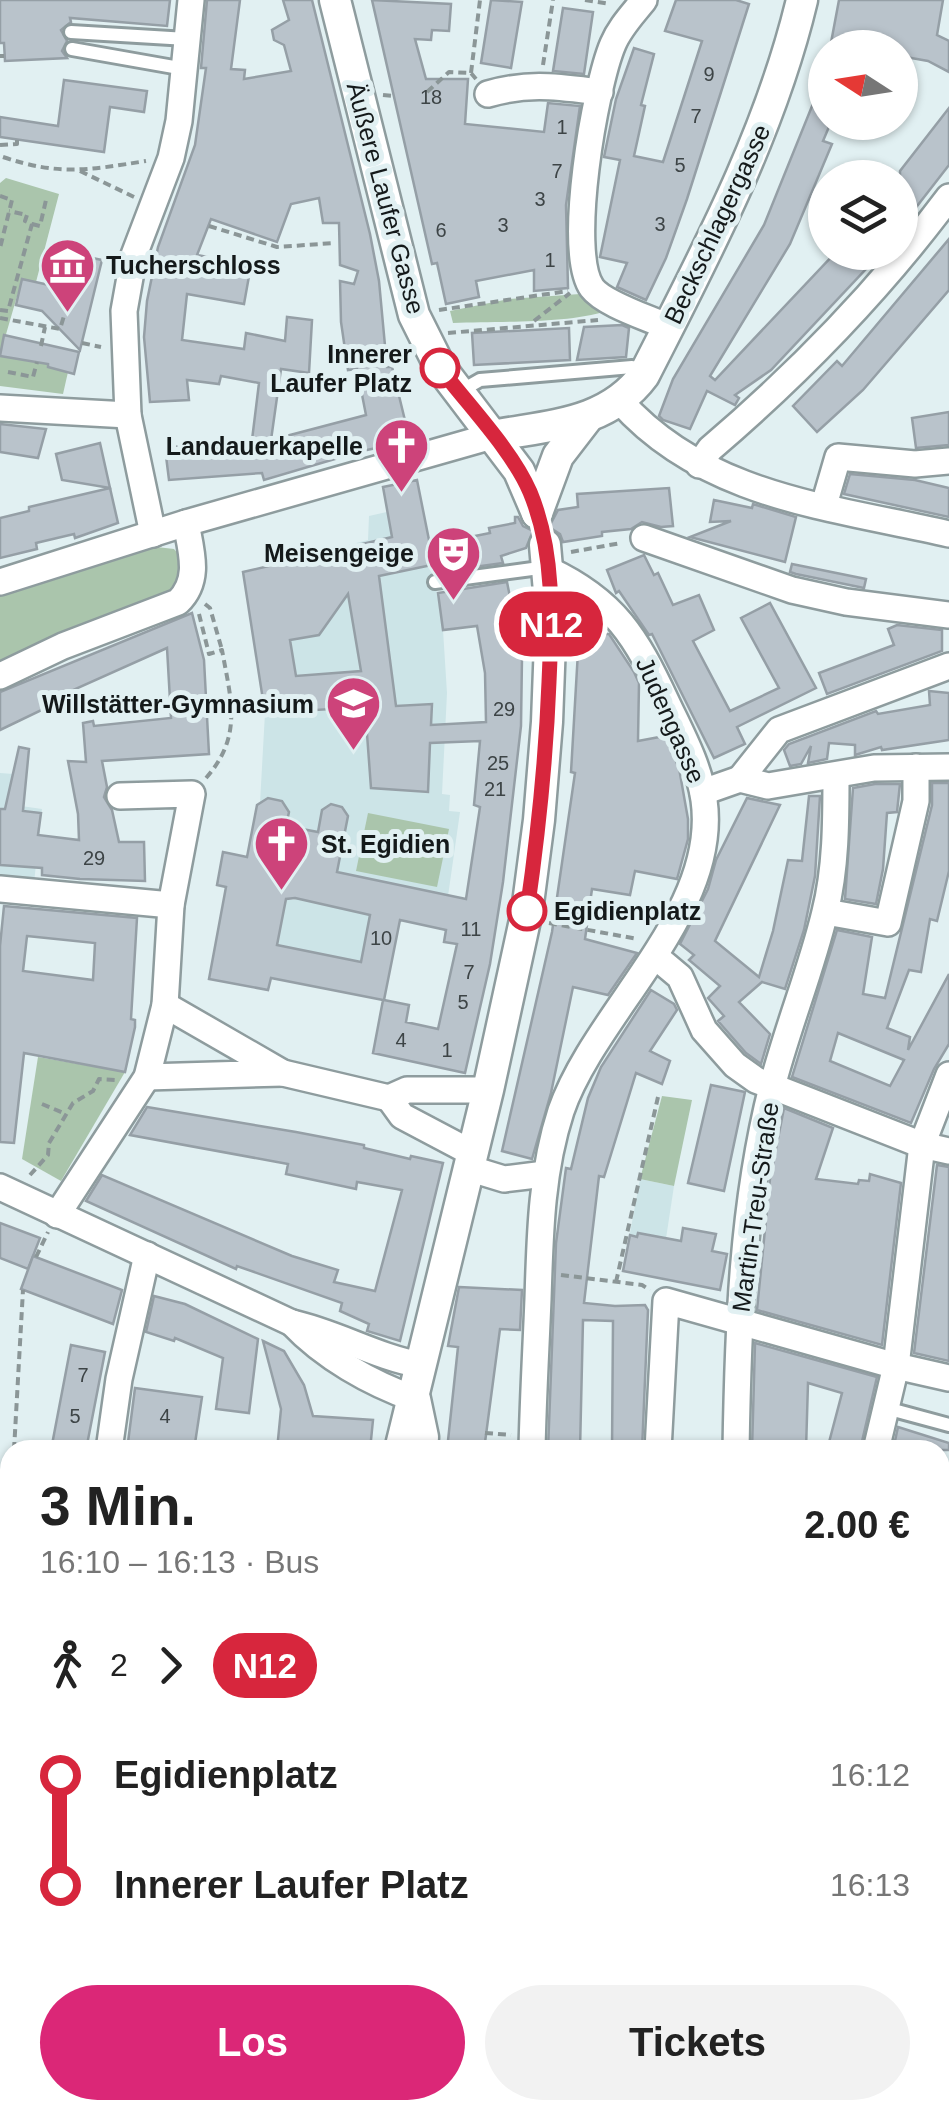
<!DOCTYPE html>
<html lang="de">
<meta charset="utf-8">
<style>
:root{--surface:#fff;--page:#f2f2f2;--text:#222;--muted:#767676;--accent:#db2777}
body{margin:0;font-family:Arial,sans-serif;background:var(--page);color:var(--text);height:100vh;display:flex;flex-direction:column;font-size:38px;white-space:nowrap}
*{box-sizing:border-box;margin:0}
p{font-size:32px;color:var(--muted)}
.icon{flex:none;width:55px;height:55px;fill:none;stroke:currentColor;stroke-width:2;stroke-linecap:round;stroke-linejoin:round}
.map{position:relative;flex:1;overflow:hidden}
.details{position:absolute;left:0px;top:1440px;width:950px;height:680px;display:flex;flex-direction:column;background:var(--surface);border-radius:30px 30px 0 0;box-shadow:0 2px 8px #0004}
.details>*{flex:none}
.badge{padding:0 20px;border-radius:32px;font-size:35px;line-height:65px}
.needle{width:65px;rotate:282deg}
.tools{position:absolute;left:808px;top:30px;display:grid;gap:20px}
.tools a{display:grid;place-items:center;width:110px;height:110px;border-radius:50%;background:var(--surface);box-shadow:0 2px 8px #0004;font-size:50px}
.map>.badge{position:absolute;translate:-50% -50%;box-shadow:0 0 0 5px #fff}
.legs{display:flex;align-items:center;gap:15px;height:110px;padding:0 40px;font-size:32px}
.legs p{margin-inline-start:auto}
.overview{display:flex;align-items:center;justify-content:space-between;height:170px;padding:0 40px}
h1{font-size:55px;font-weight:800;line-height:75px}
.cta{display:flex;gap:20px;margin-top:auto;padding:20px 40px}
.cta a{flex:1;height:115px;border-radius:60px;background:var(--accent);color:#fff;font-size:40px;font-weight:800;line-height:115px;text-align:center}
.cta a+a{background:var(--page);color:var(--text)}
ul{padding:0 40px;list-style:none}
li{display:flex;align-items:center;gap:35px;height:110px;font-size:38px}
li i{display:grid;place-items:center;width:15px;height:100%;margin:0 12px;background:currentColor}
li i::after{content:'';width:25px;height:25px;margin:-12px;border:8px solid;border-radius:50%;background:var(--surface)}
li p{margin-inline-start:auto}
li:first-child i{background:linear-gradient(#0000 50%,currentColor 0)}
li:last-child i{background:linear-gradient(currentColor 50%,#0000 0)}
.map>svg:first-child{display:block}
</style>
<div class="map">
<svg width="949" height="2120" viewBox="0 0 949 2120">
<rect width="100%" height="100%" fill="#e1f0f2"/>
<g fill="#cce4e7">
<path d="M422,504L443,630L447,693L442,794L450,795L449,811L460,812L448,896L439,894L432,927L400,921L384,1000L285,981L271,974L286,899L294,900L337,873L348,816L342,807L331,805L322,811L318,832L293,830L285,829L289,812L282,801L268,798L260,803L265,713L243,572L368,540L369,516Z"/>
<path d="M0,773L13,774L7,804L42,809L34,883L0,880Z"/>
<path d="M640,1179L674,1186L660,1278L623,1271Z"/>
</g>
<g fill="#aac5ac">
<path d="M6,178L59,194L36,282L22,279L0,355L48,364V367L68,372L63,394L0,386V183Z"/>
<path d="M580,294L607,311C566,324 498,321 453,323L450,311L509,299Z"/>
<path d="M148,546L174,549L184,561L174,594L0,663V591Z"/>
<path d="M368,813L449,829L437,887L356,871Z"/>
<path d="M38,1057L125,1072L61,1181L22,1159Z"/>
<path d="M662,1096L692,1100L674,1186L640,1179Z"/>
</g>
<g fill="#b9c3cb" stroke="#959fa6" stroke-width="2.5" fill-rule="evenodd">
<path d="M0,0H170L167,26L70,18L71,22L61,30L67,41L62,51L67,58L5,61L4,43H0Z"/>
<path d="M207,0H240L231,69L245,70L244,79L291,71L284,45L274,40L272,30L289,20L283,0H312L370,234L379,281L387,367H392L410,441L362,451L264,480L262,473L169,480L165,448L205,443V447L252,440L259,383L221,376L219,384L187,380L189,400L150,402L144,337L147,301L158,247L195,145L206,68H201ZM319,198L323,223H339L340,265L358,271L354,284L340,281L341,322L348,370L357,369L366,415L271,440L281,369L309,373L312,320L287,317L285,341L246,333L244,349L182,340L187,294L244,304L251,265L197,255L211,219L277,242L291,204Z"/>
<path d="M372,0L451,4L449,31L432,30L431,40L415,39L426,79H468L465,124L544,132L548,103L580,106L566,205L568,288L534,291V270L476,281L479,297L446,304L437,263L432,264Z"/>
<path d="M491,0L522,2L511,68L481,63Z"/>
<path d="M676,0H736L749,4L687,199L666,258L646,300L617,287L627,263L600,257L620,160L604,157L616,99L634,48L654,54L641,105L645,106L634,156L663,162L702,41L665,31Z"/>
<path d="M839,0H943L937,35L949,41V72L928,61L900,56V48H830Z"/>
<path d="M563,8L593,12L584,74L553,71Z"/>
<path d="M825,74V122H831L823,141L832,144L790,244L710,376L715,380L836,252H882L771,370L735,395L739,398L735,405L707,391L690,429L663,420L659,416L673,379L764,225Z"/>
<path d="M64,80L147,91L144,112L110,107L104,152L0,137V117L58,126Z"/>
<path d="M949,108V165L900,228V171Z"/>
<path d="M949,239V290L863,390L817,432L793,406L837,361L842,366Z"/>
<path d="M73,254L102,260L80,350L42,311L16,305L22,279L58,287L61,273L68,275Z"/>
<path d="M622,325L629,328L626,357L577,360L584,327Z"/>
<path d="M569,328L570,360L474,365L472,333Z"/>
<path d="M4,335L79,352L74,374L48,367V364L0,356Z"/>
<path d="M949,412V445L916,448L912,418Z"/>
<path d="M0,424L46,429L38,458L0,452Z"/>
<path d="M100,443L110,488L62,480L56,454Z"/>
<path d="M850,474L915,480L949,488V517L844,494Z"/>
<path d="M417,480L430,545L490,533L489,528L515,523V517H518L523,526L533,531L526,548L501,556L503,563L467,568L465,558L379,576L396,706L432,704L431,725L486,722L485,673L477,626L443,630L438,593L507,582L522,657L521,726L503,882L490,964L465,1073L373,1053L383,1000L271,978L268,990L209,979L226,887L217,885L223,852L247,857L257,805L268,798L282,801L289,812L286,826L318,832L322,810L331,804L342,807L348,816L337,872L466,899L480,807L474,805L480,741L430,743L428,792L371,788L365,707L265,713L243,572L392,537L383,487ZM348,594L361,671L296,676L290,640L319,635ZM295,898L370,915L361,962L277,945L286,899ZM400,920L446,930L444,942L457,944L438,1029L406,1022L409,1005L384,1000Z"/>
<path d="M110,488L118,523L75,538L74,534L36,543L37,549L0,558V518L29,511V507Z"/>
<path d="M669,488L673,526L661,527L642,522L631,529L602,532V536L563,542L560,534L549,527L558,510L578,507L577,494Z"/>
<path d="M714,500L752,508L753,504L796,517L785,562L690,537L731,521L710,522Z"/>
<path d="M644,555L654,575L658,573L673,605L699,595L714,630L693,641L730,711L779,688L741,618L770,603L816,688L737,727L745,744L714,758L652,634L649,635L619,591L616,593L607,570Z"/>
<path d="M792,564L866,579L864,588L796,574L790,572Z"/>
<path d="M192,613L204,660L209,754L102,761L107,787L104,797L112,810L119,842H144L145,881L80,879L42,875V868L0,865V809H5L19,747L29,749L23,811L41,813L38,835L79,840L78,814L68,761L86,762L83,723L93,721L94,726L171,718L167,648L73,690L75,694L0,730V692Z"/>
<path d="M897,625L942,630V651L827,694L819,673L894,645L888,629Z"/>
<path d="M579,634H609L634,672L639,683L638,741L665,736L679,768L688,819V839L677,879L635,871L630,895L592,889L585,939L637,953L608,995L573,987L551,1093L532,1159L502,1151L552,932L575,773L571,772Z"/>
<path d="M929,691L949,693V740L882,750L881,747L855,755V745L829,743L827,759L808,763L811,746L801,764L790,766L784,750L789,744L876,711L878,714L930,705Z"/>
<path d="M932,783H949V871L937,921L930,919L921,972L909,970L887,1028L910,1037L908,1050L949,974V1044L934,1069L911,1123L792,1077L837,930L872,937L863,994L885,998L932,805ZM838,1033L904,1060L890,1086L830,1061Z"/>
<path d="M875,784H900L897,812L887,813L883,869L876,904L845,899L853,788Z"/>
<path d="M809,796H820L815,876L804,930L785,989L762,982L739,1002L770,1034L761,1064L746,1053L718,1021L724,1016L708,998L720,986L689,960L694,955L680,944L708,889L716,860L747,798L780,805L715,941L759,977L773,931L788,860L802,861Z"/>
<path d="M4,906L137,918L131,1019L135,1020V1027L125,1072L24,1053L14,1143L0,1142V946ZM27,936L95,943L93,980L23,971Z"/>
<path d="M651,990L674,1004L677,1010L650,1051L670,1061L662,1084L636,1073L604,1177L599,1176L584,1303L615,1306L645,1305L648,1310L642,1450H612L613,1321L583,1320L580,1450H548L556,1243L566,1168L571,1169L588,1098L601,1067Z"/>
<path d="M711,1085L745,1092L724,1191L688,1183Z"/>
<path d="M147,1107L296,1132L364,1145V1148L410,1159L411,1156L443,1163L400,1341L367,1331L369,1324L340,1311L342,1303L237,1266L236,1269L86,1201L102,1175L292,1256L338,1270L334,1282L375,1291L402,1190L357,1182L356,1189L286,1174L288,1164L130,1135Z"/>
<path d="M784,1108L833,1128L816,1179L858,1184L859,1180L869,1181L870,1174L901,1183L882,1345L757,1310L770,1179Z"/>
<path d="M937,1165L949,1167V1361L914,1353Z"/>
<path d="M0,1223L40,1238L28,1269L0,1258Z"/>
<path d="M683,1228L716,1234L712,1251L727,1254L720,1290L623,1271L630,1235L637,1237L638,1233L681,1241Z"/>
<path d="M33,1256L122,1290L113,1324L21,1289Z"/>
<path d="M459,1287L522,1290L520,1330L500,1329L484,1450H447L458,1347L448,1346Z"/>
<path d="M154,1296L185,1304L258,1339L249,1413L216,1409L223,1358L175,1338L174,1341L146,1332Z"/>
<path d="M263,1341L284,1351L304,1385L313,1416L373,1420L370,1450H277L281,1409Z"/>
<path d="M755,1343L877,1377L860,1450H827L842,1393L808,1383L806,1450H752Z"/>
<path d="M71,1345L105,1352L86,1450H51Z"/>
<path d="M135,1388L202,1397L194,1450H127Z"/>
<path d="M898,1427L949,1443V1450H893Z"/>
</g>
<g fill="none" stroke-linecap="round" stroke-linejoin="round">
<defs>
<g id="service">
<path d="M71,32L187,39"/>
<path d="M72,49L185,69"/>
<path d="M459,392L480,380L632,367L642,373"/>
<path d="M435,582L547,567"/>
<path d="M886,1408L949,1425"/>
</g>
<g id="pedestrian">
<path d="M940,1933H949"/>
<path d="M367,2120L370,2110"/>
<path d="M566,2120L570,2110"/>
</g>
<g id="minor">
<path d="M644,0C633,14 620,27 613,44C595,86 566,252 592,288C604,304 649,318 668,327"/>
<path d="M488,94C529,82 558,87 600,92"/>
<path d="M620,401C705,497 831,507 949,534"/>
<path d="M0,408L128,415"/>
<path d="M699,465L710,449C799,373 879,291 949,197"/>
<path d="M824,505L838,457L915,464L949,461"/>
<path d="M153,534L128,415L124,311L134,255L171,158L179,121L191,0"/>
<path d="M644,538L792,590L846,602L949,615"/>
<path d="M0,582L186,523L492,436"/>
<path d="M0,676L63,646L178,602C201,580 191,551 186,523"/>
<path d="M740,779L779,730L949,666"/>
<path d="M703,792L740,779L768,786L874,768L949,767"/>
<path d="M0,889L171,905"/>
<path d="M826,912L888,923L916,801V767"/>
<path d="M655,956L680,977L704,1030L735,1065L756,1080L922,1145L949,1151"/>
<path d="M283,1073L389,1098"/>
<path d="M147,1077L283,1073L165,1005"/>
<path d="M472,1153L402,1116L389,1098L407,1090H488"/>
<path d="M468,1168L504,1179L545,1174"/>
<path d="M0,1187L292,1323C337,1333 376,1357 421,1365"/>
<path d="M57,1215L147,1077L165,1005L171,905L192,794L120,796"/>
<path d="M292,1323C324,1357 370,1383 415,1399"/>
<path d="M109,1450L119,1379L147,1255"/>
<path d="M532,1450C533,1400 536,1349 538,1299C540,1236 541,1172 561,1111C595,1012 720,912 704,800C699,765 681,733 666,701C636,637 615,601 549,570"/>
<path d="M658,1450L666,1301L896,1366L949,1378"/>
<path d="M736,1450C738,1329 742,1205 772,1087C787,1028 811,971 825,912C836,868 836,821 836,776"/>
<path d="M876,1450L896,1366L922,1145L949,1075"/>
<path d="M0,1604H10"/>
<path d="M940,1716L949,1717"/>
<path d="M0,1782L10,1785"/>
<path d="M0,1906L10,1870"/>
<path d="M0,1959L10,1962"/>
<path d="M0,2080L10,2083"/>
<path d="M826,2110L855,2120"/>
<path d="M227,2120L230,2110"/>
<path d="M741,2120L744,2110"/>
</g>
<g id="tertiary">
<path d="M335,0L414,315L440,367L519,471L537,513"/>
<path d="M492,436C549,425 607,425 644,375C706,253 770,134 802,0"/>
<path d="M537,513L558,456L588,417"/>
<path d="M415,1399L423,1437L422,1450"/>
<path d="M400,1450L488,1090L527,911L539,820L547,722L551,615L545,545"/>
</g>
</defs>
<use href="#service" stroke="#8e9c9e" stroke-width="18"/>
<use href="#pedestrian" stroke="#8e9c9e" stroke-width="22"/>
<use href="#minor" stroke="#8e9c9e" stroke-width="30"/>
<use href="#tertiary" stroke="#8e9c9e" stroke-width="35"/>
<g stroke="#8b9697" stroke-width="4" stroke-dasharray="8 5" stroke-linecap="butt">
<path d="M585,0L610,4"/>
<path d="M0,56H4"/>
<path d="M543,65L553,0"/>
<path d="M471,73L480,0"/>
<path d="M427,92L449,72L471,73L476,79"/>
<path d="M383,95L394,96"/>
<path d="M0,145L17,144V139"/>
<path d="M3,157C59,176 89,170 146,161"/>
<path d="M80,171L134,197"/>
<path d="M0,196L12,200L0,248"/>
<path d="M32,224L40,226L46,200"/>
<path d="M209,226L277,247L335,243"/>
<path d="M0,310L8,311L32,224L25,221L27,215L9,211"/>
<path d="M439,310L568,291"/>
<path d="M0,318L60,329L64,316"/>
<path d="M534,321L570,293"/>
<path d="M448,333L598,320"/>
<path d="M82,343L101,347"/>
<path d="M41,346L45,327"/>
<path d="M8,372L33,377L37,362"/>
<path d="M571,552L621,543"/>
<path d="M205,604L210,608L222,650"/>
<path d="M199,614L209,654L222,650C231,700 243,736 206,778"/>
<path d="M549,923L638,939"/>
<path d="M42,1104L66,1114"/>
<path d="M30,1175L48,1155L49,1143L73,1103L93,1091L99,1079L116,1080"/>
<path d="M36,1257L48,1232"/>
<path d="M561,1275L642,1285L650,1290"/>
<path d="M616,1282L658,1097"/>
<path d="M485,1433L511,1435"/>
<path d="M14,1450L23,1290"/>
<path d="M0,1516L10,1515"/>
<path d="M57,2110L63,2120"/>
<path d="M285,2120L287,2110"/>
</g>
<use href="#service" stroke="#fff" stroke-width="12"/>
<use href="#pedestrian" stroke="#fff" stroke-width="18"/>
<use href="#minor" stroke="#fff" stroke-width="25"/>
<use href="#tertiary" stroke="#fff" stroke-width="30"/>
</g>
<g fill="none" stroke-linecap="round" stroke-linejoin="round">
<defs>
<path id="line-1" d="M440,368C468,405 512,450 530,492C555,552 552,619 549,682C546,759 538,835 527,911"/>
</defs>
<use href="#line-1" stroke="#fff" stroke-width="22"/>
<use href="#line-1" stroke="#d7263d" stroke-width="15"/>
</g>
<defs>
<symbol id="museum-pin" viewBox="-11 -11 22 30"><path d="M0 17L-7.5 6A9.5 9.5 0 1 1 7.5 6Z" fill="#cd437a" stroke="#e1f0f2"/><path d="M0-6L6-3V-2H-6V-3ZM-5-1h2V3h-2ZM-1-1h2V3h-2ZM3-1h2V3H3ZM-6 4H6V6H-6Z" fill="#fff"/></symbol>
<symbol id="church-pin" viewBox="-11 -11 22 30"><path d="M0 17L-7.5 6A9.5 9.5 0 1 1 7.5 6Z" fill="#cd437a" stroke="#e1f0f2"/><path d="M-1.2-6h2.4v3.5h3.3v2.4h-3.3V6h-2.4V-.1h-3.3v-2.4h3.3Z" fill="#fff"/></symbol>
<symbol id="theatre-pin" viewBox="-11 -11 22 30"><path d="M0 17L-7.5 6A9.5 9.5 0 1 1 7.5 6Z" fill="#cd437a" stroke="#e1f0f2"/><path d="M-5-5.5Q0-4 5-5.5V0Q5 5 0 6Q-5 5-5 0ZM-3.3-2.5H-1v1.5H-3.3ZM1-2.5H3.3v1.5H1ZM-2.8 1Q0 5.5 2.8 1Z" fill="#fff"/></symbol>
<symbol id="school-pin" viewBox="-11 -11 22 30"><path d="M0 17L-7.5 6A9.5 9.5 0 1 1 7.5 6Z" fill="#cd437a" stroke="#e1f0f2"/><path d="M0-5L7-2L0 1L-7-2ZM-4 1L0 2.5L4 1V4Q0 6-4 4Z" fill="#fff"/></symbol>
</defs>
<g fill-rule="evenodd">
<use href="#museum-pin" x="36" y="234" width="63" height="86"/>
<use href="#church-pin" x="370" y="414" width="63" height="86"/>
<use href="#theatre-pin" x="422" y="522" width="63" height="86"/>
<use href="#school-pin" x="322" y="672" width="63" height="86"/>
<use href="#church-pin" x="250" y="812" width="63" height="86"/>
</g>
<g fill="#fff" stroke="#d7263d" stroke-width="5">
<circle cx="440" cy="368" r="18"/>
<circle cx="527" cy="911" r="18"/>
</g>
<g text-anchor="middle" stroke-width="10" stroke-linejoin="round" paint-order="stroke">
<g font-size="20" fill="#3d4446">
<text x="709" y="81">9</text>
<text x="431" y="104">18</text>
<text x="696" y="123">7</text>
<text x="562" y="134">1</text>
<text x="680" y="172">5</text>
<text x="557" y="178">7</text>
<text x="540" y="206">3</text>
<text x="660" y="231">3</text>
<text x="503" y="232">3</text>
<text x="441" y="237">6</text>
<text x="550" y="267">1</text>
<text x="504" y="716">29</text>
<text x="498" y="770">25</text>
<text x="495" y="796">21</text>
<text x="94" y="865">29</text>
<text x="471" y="936">11</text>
<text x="381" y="945">10</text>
<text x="469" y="979">7</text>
<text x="463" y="1009">5</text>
<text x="401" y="1047">4</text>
<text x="447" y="1057">1</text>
<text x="83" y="1382">7</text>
<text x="75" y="1423">5</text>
<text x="165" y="1423">4</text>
</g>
<g font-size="25" fill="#14191a" stroke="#e1f0f2">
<text transform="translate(386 198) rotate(75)" y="9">Äußere Laufer Gasse</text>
<text transform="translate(717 224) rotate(-65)" y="9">Beckschlagergasse</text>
<text transform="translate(671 720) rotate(66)" y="9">Judengasse</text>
<text transform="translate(755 1207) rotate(-82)" y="9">Martin-Treu-Straße</text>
</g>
<g font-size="25" font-weight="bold" fill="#14191a" stroke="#e1f0f2" text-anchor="end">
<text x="106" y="274" text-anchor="start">Tucherschloss</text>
<text x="363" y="455">Landauerkapelle</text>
<text x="414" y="562">Meisengeige</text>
<text x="314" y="713">Willstätter-Gymnasium</text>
<text x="321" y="853" text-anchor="start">St. Egidien</text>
</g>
<g font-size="25" font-weight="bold" fill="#14191a" stroke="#e1f0f2" text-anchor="end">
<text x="412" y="363">Innerer<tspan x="412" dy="29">Laufer Platz</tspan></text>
<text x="554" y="920" text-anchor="start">Egidienplatz</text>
</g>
</g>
</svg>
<div class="tools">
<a><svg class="needle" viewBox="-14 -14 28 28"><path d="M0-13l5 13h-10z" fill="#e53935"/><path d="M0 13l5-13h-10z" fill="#767676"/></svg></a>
<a><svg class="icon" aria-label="layers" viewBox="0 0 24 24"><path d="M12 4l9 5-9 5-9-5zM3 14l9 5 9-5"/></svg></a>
</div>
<b class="badge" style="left:551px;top:624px;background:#d7263d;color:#fff">N12</b>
<section class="details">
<div class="overview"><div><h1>3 Min.</h1><p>16:10 – 16:13 · Bus</p></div><b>2.00 €</b></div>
<div class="legs"><svg class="icon" aria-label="walk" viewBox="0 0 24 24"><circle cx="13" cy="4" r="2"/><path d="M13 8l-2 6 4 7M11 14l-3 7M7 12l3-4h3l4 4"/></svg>2<svg class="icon" aria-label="forward" viewBox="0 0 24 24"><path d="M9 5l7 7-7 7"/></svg><b class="badge" style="background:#d7263d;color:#fff">N12</b></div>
<ul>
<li><i style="color:#d7263d"></i><b>Egidienplatz</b><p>16:12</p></li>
<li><i style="color:#d7263d"></i><b>Innerer Laufer Platz</b><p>16:13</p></li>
</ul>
<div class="cta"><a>Los</a><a>Tickets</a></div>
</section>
</div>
